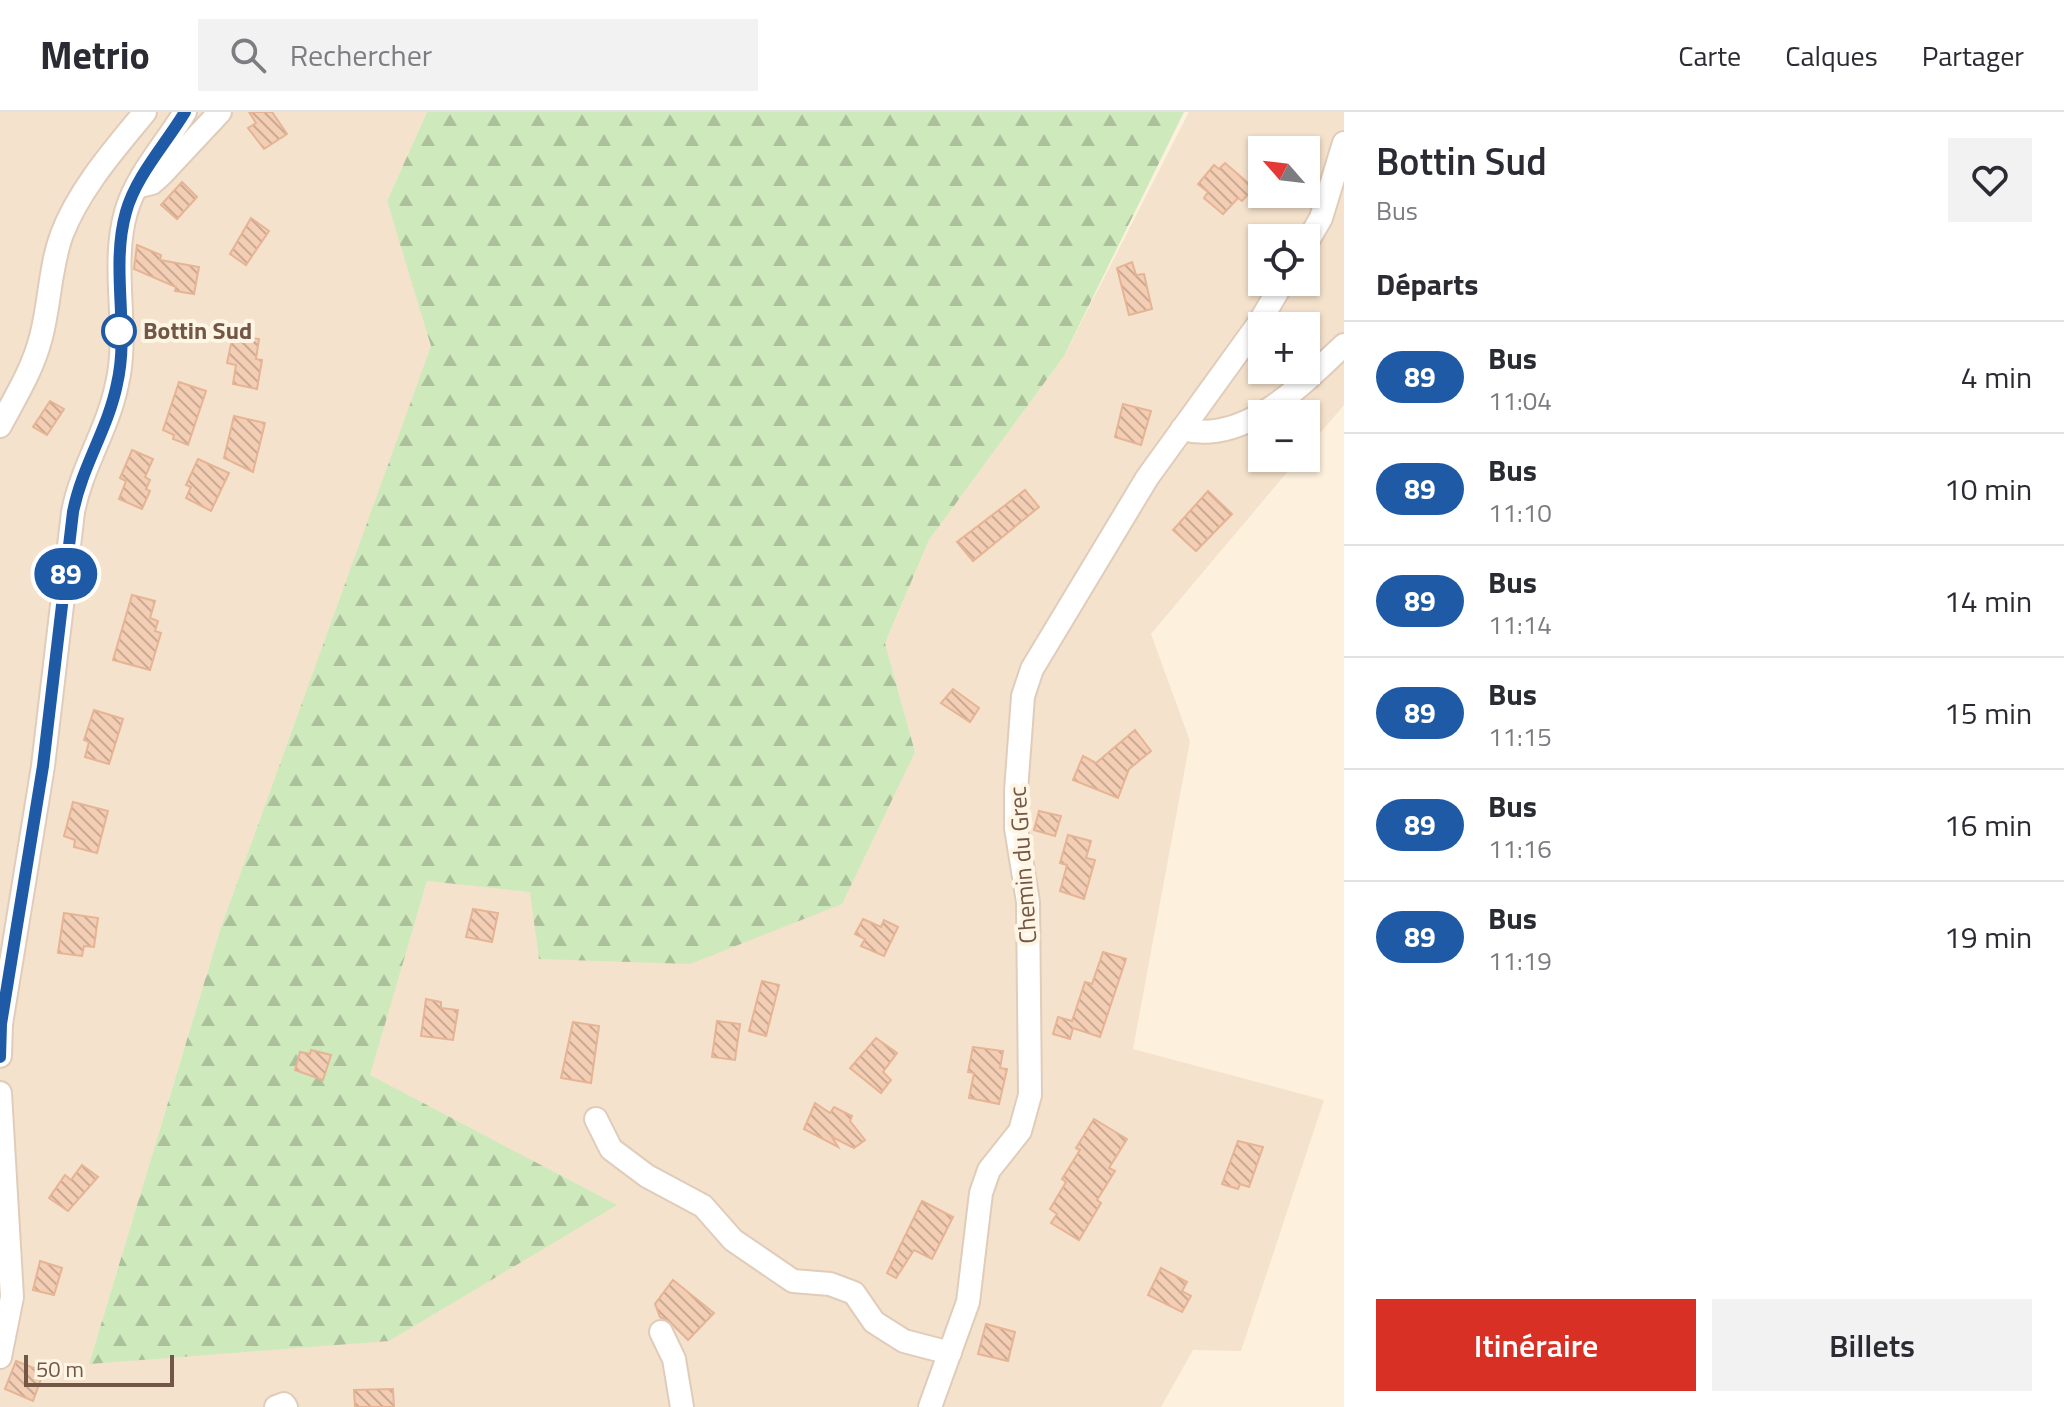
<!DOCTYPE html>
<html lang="fr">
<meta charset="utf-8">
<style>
:root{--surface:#fff;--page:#f2f2f3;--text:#2b2b33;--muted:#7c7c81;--line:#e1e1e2;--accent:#d93025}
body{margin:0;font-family:"Titillium Web",sans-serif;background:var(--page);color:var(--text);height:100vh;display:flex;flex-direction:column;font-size:30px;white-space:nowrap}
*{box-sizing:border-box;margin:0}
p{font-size:26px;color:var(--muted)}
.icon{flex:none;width:44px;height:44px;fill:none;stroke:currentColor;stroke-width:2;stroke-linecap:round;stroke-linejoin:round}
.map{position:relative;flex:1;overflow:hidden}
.details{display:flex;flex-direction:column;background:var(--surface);width:720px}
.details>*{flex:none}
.badge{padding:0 16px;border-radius:26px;font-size:28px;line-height:52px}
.needle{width:52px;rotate:298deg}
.controls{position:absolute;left:1248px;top:24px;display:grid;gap:16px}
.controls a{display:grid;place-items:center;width:72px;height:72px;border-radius:0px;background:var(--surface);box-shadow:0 2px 6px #0004;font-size:40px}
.scale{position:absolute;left:24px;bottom:20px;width:150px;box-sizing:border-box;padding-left:8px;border:4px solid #725646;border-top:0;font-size:22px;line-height:28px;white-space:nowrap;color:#725646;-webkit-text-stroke:6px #fff5e4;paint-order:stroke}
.map>.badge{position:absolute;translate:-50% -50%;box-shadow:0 0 0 4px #fff}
h2{padding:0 32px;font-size:30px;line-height:72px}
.round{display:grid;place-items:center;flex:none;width:84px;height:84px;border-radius:0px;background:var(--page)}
.overview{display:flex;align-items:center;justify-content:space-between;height:136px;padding:0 32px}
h1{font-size:38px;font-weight:600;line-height:60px}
.primary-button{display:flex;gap:16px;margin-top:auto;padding:16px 32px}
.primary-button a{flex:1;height:92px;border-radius:0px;background:var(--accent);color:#fff;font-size:32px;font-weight:600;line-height:92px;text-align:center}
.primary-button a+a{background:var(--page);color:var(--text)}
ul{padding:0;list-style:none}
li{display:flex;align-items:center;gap:24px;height:112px;padding:0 32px;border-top:2px solid var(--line)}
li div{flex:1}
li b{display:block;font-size:30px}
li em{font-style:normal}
li .badge{min-width:88px;font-weight:700;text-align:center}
header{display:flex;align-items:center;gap:48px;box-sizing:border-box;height:112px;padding:0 40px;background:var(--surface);border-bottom:2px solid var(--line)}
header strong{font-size:38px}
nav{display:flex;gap:44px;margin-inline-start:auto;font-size:28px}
.search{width:560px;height:72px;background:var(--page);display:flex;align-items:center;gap:20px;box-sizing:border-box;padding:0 28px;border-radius:0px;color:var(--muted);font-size:30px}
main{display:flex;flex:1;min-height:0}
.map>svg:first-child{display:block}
</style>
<header>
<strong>Metrio</strong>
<div class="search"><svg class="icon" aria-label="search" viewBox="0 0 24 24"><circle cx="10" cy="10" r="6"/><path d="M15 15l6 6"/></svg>Rechercher</div>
<nav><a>Carte</a><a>Calques</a><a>Partager</a></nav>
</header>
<main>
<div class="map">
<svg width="1344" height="1295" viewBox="0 0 1344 1295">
<defs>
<pattern id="forest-firs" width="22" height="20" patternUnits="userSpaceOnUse" patternTransform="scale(2)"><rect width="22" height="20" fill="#ceeabc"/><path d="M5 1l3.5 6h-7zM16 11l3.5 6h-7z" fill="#acc09b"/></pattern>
<pattern id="building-back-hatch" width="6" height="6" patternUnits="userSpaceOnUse" patternTransform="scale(2)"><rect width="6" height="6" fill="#f3ceb4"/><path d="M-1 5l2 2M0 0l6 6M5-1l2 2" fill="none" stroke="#c9aa94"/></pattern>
</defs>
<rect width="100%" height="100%" fill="#fdf1dd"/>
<path fill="#f4e2cc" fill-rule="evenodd" d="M0,0H427L387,89L432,234L221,815L89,1252L616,1093L369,963L427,769L531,779L539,847L915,640L885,531L929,428L1064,244L1189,0H1344V293L1306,338V302H1262V346H1299L1151,522L1190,629L1133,937L1324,988L1241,1239L1193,1238L1161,1295H0ZM1262,38H1306V82H1262ZM1262,126H1306V170H1262ZM1262,214H1306V258H1262Z"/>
<path fill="url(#forest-firs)" d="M427,0H1184L1064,244L929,428L885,531L915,640L842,792L690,852L539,847L530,780L427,769L370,963L617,1093L389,1229L89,1252L221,815L431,234L387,89Z"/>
<g fill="url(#building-back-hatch)" stroke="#e6b494" stroke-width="2">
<path d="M249,0H272L287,22L264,37L248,16L256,11Z"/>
<path d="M1225,51L1254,76L1242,89L1238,86L1223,102L1204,86L1208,80L1198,72L1214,53L1219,57Z"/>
<path d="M182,70L197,85L177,107L161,93Z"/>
<path d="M251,106L269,119L246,153L230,142Z"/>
<path d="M137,133L161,143L160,148L199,155L194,182L175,179L176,175L134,157Z"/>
<path d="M1132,150L1136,163L1144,162L1152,197L1129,203L1117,156Z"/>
<path d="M233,223L259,227L256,247L262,248L257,277L233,272L236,253L227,251Z"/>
<path d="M179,270L206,279L188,333L173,327L174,323L163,318Z"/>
<path d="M50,289L64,297L47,323L33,315Z"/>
<path d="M1123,292L1151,299L1141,333L1115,325Z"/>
<path d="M234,304L265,311L253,360L224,346Z"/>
<path d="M132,338L153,347L145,365L150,368L146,377L150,379L142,397L119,387L126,369L120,366Z"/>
<path d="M198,347L229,361L211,399L186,386L191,375L186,373Z"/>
<path d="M1025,378L1039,395L973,449L957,430Z"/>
<path d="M1208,379L1232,402L1196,439L1173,418Z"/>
<path d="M132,483L155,489L150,506L158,509L155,519L161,521L150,558L113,548Z"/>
<path d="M953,577L979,596L970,610L941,591Z"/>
<path d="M94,598L123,607L109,652L85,645L89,630L84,628Z"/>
<path d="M1135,618L1151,639L1129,657L1118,686L1073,668L1083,644L1096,651Z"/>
<path d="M73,690L108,699L97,741L74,735L75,728L64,724Z"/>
<path d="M1039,699L1061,704L1055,724L1034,718Z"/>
<path d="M1068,723L1091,729L1086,746L1095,748L1084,787L1060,779L1067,753L1060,751Z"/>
<path d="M473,797L498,801L492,830L466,825Z"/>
<path d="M64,801L98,806L94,835L84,834L82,844L58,841Z"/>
<path d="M863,807L881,815L884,808L898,815L884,844L861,834L865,827L855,822Z"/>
<path d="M1103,840L1126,847L1100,925L1073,916L1070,927L1053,922L1058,905L1072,909L1085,870L1092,872Z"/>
<path d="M762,869L779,873L766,924L749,919Z"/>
<path d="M426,887L441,890V896L458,898L453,928L421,924Z"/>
<path d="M717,909L740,912L735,948L712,945Z"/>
<path d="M573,910L599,914L591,971L561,966Z"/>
<path d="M876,926L897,941L883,960L891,968L881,981L850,956Z"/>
<path d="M973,935L1003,939L1000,956L1007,957L999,992L969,986L974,961L968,960Z"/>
<path d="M311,938L331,943L323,968L295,958L300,940L310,942Z"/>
<path d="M815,991L830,1001L834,995L852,1004L850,1009L865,1028L854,1036L832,1025L838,1035L804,1017Z"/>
<path d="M1094,1007L1127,1027L1109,1056L1115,1059L1097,1088L1101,1091L1079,1128L1051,1111L1057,1102L1050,1097L1066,1070L1062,1067L1080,1038L1076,1036Z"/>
<path d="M1238,1029L1263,1035L1249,1075L1240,1072L1238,1077L1222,1072Z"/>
<path d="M82,1053L98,1065L68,1099L49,1086L65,1063L71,1068Z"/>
<path d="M922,1089L953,1105L932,1147L914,1138L896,1166L887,1161Z"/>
<path d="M40,1149L62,1156L54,1183L33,1178Z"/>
<path d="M1161,1156L1187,1170L1182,1179L1191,1184L1182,1200L1148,1183Z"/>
<path d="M673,1168L714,1201L688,1228L669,1209L660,1205L655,1192Z"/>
<path d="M986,1212L1015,1220L1008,1249L978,1242Z"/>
<path d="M16,1249L39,1258L37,1262L42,1264L33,1289L5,1277Z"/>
<path d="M393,1277L394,1295H355L354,1278Z"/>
</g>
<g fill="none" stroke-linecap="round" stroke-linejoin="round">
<defs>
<g id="minor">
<path d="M140,74L152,71L162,62L220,0"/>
<path d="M1306,132L1321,106L1344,31"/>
<path d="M0,314C16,284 33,257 41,225C50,191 50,154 62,122C80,76 114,38 145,0"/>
<path d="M1182,317C1245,334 1302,272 1344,233"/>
<path d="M0,944L1,912L43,654L73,400C82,354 108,317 117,272C130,217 110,156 126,100C136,64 165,33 185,0"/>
<path d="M0,981L12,1185L0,1245"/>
<path d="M596,1007L611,1037L647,1064L703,1094L733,1128L793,1169L830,1172L854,1181L874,1210L904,1229L950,1241"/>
<path d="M661,1220L674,1247L682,1295"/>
<path d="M276,1295L284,1292L286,1295"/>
<path d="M930,1295L968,1190L981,1081L989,1058L1020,1019L1030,983L1028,790L1016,716V679L1023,584L1032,557L1147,366L1259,211L1283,170"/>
</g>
</defs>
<use href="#minor" stroke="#e0ccba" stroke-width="26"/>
<use href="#minor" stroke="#fff" stroke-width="22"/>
</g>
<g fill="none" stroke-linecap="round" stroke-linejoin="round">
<defs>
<path id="line" d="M0,945L1,912L43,654L73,400C82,354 108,317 117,272C130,217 110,156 126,100C136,64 165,33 185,0"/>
</defs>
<use href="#line" stroke="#fff" stroke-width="18"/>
<use href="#line" stroke="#1e5aa6" stroke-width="12"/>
</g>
<circle fill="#fff" stroke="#1e5aa6" stroke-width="4" cx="119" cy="219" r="16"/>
<g text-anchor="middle" stroke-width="8" stroke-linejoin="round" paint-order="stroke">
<g font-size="24" font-weight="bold" fill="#725646" stroke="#fff5e4" text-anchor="start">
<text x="143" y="227">Bottin Sud</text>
</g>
<g font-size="24" fill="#725646" stroke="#fff5e4">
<text transform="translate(1023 753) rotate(-94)" y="8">Chemin du Grec</text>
</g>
</g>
</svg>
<div class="controls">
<a><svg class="needle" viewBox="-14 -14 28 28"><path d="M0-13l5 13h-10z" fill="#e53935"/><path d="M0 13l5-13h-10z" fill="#7c7c81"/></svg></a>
<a><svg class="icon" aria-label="locate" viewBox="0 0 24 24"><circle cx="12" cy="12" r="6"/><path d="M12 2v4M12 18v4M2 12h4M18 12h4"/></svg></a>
<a>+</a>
<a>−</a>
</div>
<div class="scale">50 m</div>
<b class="badge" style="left:66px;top:462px;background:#1e5aa6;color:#fff">89</b>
</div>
<section class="details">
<div class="overview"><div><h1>Bottin Sud</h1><p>Bus</p></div><a class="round"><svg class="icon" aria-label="heart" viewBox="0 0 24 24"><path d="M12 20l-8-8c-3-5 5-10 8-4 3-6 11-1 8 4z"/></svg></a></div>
<h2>Départs</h2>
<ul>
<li><span class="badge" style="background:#1e5aa6;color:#fff">89</span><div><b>Bus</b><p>11:04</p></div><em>4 min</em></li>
<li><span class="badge" style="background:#1e5aa6;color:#fff">89</span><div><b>Bus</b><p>11:10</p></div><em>10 min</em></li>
<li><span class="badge" style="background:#1e5aa6;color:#fff">89</span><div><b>Bus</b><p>11:14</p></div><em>14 min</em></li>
<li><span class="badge" style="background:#1e5aa6;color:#fff">89</span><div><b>Bus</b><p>11:15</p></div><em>15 min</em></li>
<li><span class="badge" style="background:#1e5aa6;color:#fff">89</span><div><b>Bus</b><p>11:16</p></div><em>16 min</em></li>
<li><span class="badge" style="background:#1e5aa6;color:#fff">89</span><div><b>Bus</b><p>11:19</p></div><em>19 min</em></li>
</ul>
<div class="primary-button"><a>Itinéraire</a><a>Billets</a></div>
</section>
</main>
